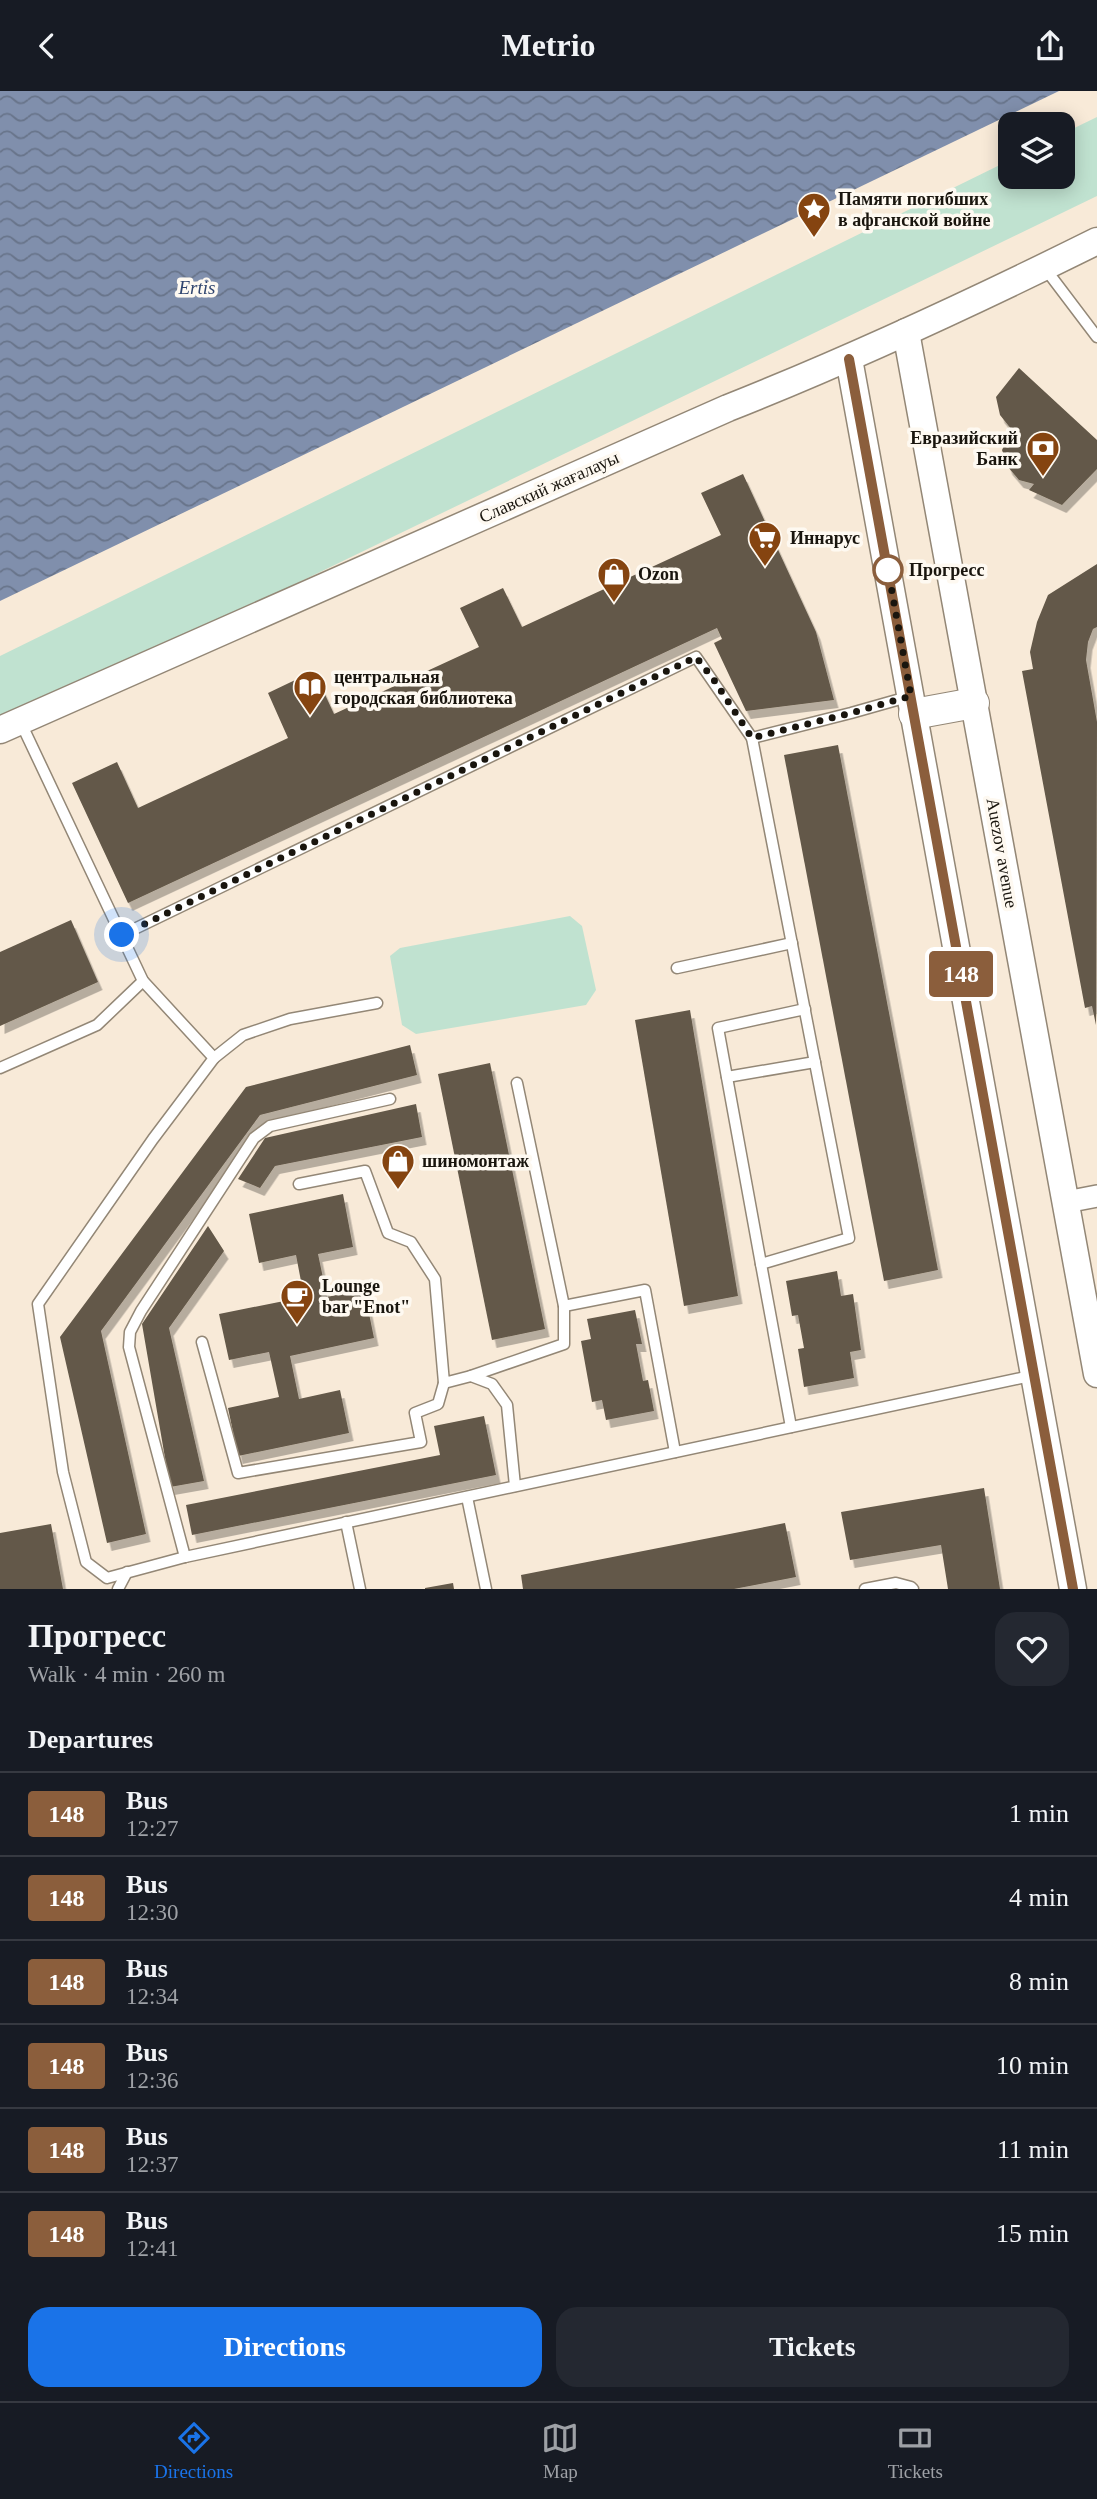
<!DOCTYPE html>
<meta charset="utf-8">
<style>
:root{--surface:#171b24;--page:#242831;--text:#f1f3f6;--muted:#9ea1a6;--line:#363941;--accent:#1a73e8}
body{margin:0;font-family:Georgia,serif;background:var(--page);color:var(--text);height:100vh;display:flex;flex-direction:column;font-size:26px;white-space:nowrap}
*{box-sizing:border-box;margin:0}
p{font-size:23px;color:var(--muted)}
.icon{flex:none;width:38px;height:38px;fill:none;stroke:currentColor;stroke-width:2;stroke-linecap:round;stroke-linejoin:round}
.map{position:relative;height:1498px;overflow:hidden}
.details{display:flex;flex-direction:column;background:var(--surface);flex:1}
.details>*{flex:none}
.badge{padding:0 14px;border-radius:5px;font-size:24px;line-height:46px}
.controls{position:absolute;left:998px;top:21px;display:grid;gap:14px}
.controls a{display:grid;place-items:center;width:77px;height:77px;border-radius:14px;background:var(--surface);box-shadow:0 4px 18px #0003;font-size:35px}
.you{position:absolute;width:35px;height:35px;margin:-18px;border:5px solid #fff;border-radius:50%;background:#1a73e8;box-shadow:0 0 0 10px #1a73e833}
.map>.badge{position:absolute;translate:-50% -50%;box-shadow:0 0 0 4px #fff}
h2{padding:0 28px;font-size:26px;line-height:63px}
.round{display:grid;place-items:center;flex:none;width:74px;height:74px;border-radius:21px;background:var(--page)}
.headline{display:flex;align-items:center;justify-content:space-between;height:119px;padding:0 28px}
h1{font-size:33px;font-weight:700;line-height:52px}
.action{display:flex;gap:14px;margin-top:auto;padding:14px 28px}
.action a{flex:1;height:80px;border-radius:21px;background:var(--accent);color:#fff;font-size:28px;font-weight:700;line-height:80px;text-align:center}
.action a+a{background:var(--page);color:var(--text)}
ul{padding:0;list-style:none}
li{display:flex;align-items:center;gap:21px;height:84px;padding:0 28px;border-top:2px solid var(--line)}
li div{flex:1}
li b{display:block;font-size:26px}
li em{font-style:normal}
li .badge{min-width:77px;font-weight:700;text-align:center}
header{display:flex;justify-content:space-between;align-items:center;height:91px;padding:0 28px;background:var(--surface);font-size:32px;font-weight:700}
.menu{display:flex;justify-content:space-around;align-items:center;height:98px;border-top:2px solid var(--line);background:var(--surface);font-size:19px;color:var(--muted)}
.menu a{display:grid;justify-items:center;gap:4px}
.menu .active{color:var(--accent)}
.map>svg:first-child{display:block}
</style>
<header><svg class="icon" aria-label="back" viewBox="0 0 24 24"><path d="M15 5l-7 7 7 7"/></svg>Metrio<svg class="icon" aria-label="share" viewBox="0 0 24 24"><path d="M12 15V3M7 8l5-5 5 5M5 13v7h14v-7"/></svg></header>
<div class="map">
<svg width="1097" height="1498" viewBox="0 0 1097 1498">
<defs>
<pattern id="water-waves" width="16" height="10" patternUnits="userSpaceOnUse" patternTransform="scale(1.75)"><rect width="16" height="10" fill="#808fac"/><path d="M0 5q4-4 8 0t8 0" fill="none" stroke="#68748a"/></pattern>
<filter id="shadow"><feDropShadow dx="4.5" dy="8" stdDeviation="0" flood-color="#0004"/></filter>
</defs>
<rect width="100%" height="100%" fill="#f8ead8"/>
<g fill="#c0e2d0">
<path d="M1097,26V105L0,636V565L1010,69V86H1062V43Z"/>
<path d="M570,825L582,835L596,899L586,914L416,943L402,934L390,865L400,857Z"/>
</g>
<path fill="url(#water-waves)" d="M0,0H1059L0,510Z"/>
<g fill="#635848" filter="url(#shadow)">
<path d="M1019,277L1097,349V378L1062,414L1029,399L1034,393L1019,389L1008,376L1002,359L1012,339L1000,324L996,306Z"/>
<path d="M743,383L816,541L834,609L746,620L714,552L722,548L717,537L128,812L72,692L117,671L138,717L288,647L268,602L314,580L334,623L479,556L460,517L503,497L522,536L721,444L701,402Z"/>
<path d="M1097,473V536L1093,538L1088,551L1086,569L1097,631L1096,934L1092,915L1085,917L1022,580L1033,578L1030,561L1037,531L1048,504Z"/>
<path d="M838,654L938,1179L884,1190L784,664Z"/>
<path d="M71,829L98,891L0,935V861Z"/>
<path d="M690,919L738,1205L684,1215L635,929Z"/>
<path d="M410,954L417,984L260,1024L101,1240L146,1443L107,1452L60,1246L246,996Z"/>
<path d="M490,972L545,1238L492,1249L438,983Z"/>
<path d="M416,1013L422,1046L275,1075L260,1097L238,1088L265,1047Z"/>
<path d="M343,1103L353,1156L318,1163L327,1206L364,1198L374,1247L290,1265L299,1308L340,1299L349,1342L238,1365L228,1317L279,1306L269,1261L229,1269L219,1223L304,1206L296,1164L259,1172L249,1123Z"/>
<path d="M208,1135L224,1160L169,1237L204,1390L170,1396L142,1233Z"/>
<path d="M837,1180L841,1205L853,1203L861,1259L850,1261L854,1287L804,1296L798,1258L804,1257L798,1224L792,1225L786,1190Z"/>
<path d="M635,1219L642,1253H636L643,1290L648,1289L654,1320L606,1329L602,1309L592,1311L581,1250L591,1248L587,1228Z"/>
<path d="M484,1325L496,1384L192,1444L186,1414L440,1364L434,1335Z"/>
<path d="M984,1397L1000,1498H948L941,1454L850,1469L841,1421Z"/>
<path d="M785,1432L796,1486L734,1498H523L521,1484Z"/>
<path d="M51,1433L63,1498H0V1442Z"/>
<path d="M453,1492L454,1498H425V1497Z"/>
</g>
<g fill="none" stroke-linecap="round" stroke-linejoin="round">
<defs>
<g id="service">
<path d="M1044,176L1097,246"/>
<path d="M20,630L143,890L214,967L153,1048L38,1213L63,1381L86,1471L107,1487L185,1466L1035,1284"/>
<path d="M752,647L849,1147L761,1173L791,1336"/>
<path d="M122,844L696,566L752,647L851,622L911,605"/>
<path d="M677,877L792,852"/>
<path d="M214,967L243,944L290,928L377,912"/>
<path d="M0,977L97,934L143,890"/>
<path d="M727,986L815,971"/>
<path d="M517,992L564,1215L645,1199L675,1361"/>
<path d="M299,1093L365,1080L388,1142L411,1151L435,1188L444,1292L471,1285L492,1293L507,1314L515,1395"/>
<path d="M761,1173L718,937L805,918"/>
<path d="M202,1251L238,1382L421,1351L415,1322L438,1313L444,1292"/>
<path d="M471,1285L564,1253V1215"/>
<path d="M467,1406L486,1498"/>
<path d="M346,1431L360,1498"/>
<path d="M185,1466L129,1256L130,1241L141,1220L254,1047L270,1035L390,1008"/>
<path d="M118,1498L127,1481"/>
<path d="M865,1498L896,1492L911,1496L913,1498"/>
</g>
<path id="minor" d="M1066,1111L1097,1105"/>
<g id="tertiary">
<path d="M906,241L1097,1283"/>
<path d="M849,268L1073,1498"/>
<path d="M0,639L728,317C854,267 976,210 1097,150"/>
</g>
<path id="secondary" d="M914,623L974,612"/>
</defs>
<use href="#service" stroke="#938776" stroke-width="13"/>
<use href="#minor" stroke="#938776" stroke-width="24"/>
<use href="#tertiary" stroke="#938776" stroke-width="29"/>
<use href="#secondary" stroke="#938776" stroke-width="32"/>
<use href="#service" stroke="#fff" stroke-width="10"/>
<use href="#minor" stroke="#fff" stroke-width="21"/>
<use href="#tertiary" stroke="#fff" stroke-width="26"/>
<use href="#secondary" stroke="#fff" stroke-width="30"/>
</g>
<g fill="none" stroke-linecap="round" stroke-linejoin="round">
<defs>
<path id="line" d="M849,268L1073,1498"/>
</defs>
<use href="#line" stroke="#fff" stroke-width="16"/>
<use href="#line" stroke="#8b5e3c" stroke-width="10"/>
<path stroke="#19150e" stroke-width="7" stroke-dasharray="0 12.6" d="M122,844L696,566L714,589L752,647L851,622L911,605L888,479"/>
</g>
<defs>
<symbol id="sight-pin" viewBox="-11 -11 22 30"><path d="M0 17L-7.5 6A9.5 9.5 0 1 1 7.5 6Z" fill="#854410" stroke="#fef9f1"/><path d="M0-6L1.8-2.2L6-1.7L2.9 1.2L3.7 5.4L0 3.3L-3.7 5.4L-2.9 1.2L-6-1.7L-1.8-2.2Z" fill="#fff"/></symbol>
<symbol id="bank-pin" viewBox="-11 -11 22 30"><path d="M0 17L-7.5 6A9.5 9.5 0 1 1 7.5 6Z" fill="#854410" stroke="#fef9f1"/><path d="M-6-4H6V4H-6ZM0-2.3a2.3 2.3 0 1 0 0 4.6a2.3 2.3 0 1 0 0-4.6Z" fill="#fff"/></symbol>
<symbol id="supermarket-pin" viewBox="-11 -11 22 30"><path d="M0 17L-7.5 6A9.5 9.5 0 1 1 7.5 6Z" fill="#854410" stroke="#fef9f1"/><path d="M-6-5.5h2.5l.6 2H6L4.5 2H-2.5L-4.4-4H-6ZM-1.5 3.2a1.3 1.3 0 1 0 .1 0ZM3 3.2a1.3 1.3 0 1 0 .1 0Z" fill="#fff"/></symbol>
<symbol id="shop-pin" viewBox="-11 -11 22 30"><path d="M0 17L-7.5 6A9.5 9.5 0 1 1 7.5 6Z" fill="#854410" stroke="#fef9f1"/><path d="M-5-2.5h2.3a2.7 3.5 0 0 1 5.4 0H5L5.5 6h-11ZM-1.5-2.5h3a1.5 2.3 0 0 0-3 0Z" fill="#fff"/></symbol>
<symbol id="library-pin" viewBox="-11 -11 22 30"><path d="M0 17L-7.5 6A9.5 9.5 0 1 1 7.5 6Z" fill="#854410" stroke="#fef9f1"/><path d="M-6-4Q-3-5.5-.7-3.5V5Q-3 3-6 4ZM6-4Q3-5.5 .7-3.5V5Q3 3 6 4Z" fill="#fff"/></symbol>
<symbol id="cafe-pin" viewBox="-11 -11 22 30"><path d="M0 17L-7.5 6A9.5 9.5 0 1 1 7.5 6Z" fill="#854410" stroke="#fef9f1"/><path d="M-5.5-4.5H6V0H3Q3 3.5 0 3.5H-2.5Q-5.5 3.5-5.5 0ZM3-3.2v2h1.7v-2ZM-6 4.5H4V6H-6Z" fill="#fff"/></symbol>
</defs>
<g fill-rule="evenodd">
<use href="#sight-pin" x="795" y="99" width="38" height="52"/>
<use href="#bank-pin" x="1024" y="338" width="38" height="52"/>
<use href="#supermarket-pin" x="746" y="428" width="38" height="52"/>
<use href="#shop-pin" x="595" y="464" width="38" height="52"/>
<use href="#library-pin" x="291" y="577" width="38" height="52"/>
<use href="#shop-pin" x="379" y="1051" width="38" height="52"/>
<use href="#cafe-pin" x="278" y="1186" width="38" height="52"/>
</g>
<circle fill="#fff" stroke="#8b5e3c" stroke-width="3.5" cx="888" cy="479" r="14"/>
<g text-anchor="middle" stroke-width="7" stroke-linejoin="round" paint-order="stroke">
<g font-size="18" font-weight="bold" fill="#19150e" stroke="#fef9f1" text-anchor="start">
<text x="838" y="114">Памяти погибших<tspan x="838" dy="21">в афганской войне</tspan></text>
<text x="1018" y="353" text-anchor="end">Евразийский<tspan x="1018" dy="21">Банк</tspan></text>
<text x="790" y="453">Иннарус</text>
<text x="638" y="489">Ozon</text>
<text x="334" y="592">центральная<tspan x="334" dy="21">городская библиотека</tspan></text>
<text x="422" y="1076">шиномонтаж</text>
<text x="322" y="1201">Lounge<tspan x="322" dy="21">bar "Enot"</tspan></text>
</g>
<g font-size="18" fill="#19150e" stroke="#fef9f1">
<text transform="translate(549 396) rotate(-24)" y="6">Славский жағалауы</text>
<text transform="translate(1002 762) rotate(80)" y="6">Auezov avenue</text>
</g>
<g font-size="18" font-weight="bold" fill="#19150e" stroke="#fef9f1" text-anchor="start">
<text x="909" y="485">Прогресс</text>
</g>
<g font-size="19" font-style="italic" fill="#30456f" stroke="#fef9f1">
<text x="197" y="203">Ertis</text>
</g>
</g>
</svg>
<div class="controls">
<a><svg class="icon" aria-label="layers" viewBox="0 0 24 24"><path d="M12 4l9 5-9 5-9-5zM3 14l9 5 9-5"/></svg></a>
</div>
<div class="you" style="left:122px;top:844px"></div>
<b class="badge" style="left:961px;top:883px;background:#8b5e3c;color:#fff">148</b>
</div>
<section class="details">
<div class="headline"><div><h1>Прогресс</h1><p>Walk · 4 min · 260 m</p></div><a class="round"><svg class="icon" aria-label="heart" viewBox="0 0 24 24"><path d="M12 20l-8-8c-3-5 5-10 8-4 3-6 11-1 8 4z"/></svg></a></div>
<h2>Departures</h2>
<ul>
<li><span class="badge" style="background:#8b5e3c;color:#fff">148</span><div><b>Bus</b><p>12:27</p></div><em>1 min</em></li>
<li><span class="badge" style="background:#8b5e3c;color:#fff">148</span><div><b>Bus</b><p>12:30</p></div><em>4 min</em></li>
<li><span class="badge" style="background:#8b5e3c;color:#fff">148</span><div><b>Bus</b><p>12:34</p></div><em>8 min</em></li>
<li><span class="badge" style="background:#8b5e3c;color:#fff">148</span><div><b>Bus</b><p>12:36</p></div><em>10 min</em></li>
<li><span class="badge" style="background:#8b5e3c;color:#fff">148</span><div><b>Bus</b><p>12:37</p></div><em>11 min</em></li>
<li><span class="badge" style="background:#8b5e3c;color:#fff">148</span><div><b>Bus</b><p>12:41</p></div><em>15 min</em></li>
</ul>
<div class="action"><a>Directions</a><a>Tickets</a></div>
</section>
<nav class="menu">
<a class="active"><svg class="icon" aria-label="directions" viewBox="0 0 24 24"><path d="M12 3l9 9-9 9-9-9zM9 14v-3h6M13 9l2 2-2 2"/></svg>Directions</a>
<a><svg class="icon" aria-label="map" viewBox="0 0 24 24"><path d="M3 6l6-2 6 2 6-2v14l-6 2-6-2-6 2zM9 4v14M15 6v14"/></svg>Map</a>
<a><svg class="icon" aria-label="tickets" viewBox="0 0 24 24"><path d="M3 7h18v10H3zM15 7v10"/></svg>Tickets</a>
</nav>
